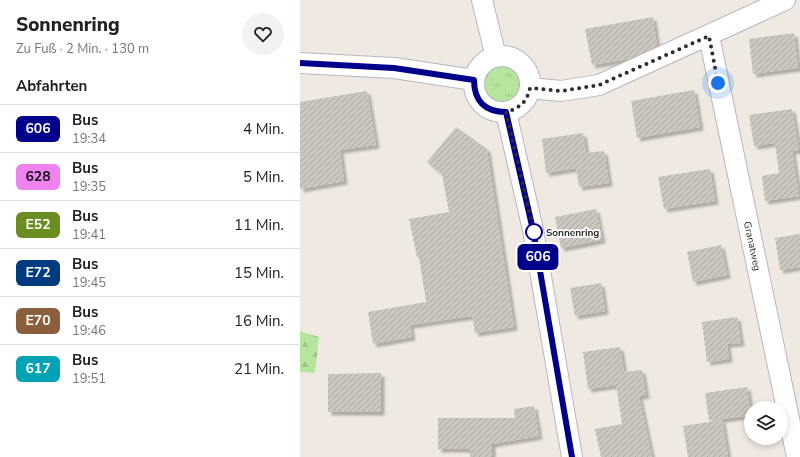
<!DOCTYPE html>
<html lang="de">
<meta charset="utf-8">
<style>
:root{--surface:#fff;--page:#f2f2f2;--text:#222;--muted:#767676;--line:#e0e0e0}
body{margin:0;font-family:"Nunito Sans",sans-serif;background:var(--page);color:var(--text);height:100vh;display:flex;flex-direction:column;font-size:15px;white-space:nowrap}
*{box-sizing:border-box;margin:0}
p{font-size:13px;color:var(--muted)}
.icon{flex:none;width:22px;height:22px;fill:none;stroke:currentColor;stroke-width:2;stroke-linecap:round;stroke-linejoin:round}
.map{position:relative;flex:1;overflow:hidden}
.drawer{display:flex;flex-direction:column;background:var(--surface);width:300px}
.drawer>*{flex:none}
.badge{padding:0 8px;border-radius:6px;font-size:14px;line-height:26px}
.tools{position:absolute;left:444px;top:401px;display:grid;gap:8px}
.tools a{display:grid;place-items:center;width:44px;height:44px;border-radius:50%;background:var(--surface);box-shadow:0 2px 6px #0003;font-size:20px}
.you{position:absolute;width:20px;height:20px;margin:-10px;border:3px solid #fff;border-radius:50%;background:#1a73e8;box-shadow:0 0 0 6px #1a73e833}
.map>.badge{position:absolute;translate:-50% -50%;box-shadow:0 0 0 2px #fff}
h2{padding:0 16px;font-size:15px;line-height:36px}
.round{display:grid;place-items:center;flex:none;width:42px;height:42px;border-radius:21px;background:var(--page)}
.head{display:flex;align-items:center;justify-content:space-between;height:68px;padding:0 16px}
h1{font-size:19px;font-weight:800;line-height:30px}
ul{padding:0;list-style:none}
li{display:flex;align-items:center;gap:12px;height:48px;padding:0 16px;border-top:1px solid var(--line)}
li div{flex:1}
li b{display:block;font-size:15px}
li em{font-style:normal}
li .badge{min-width:44px;font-weight:700;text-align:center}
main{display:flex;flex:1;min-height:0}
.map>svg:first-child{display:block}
</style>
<main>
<section class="drawer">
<div class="head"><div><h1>Sonnenring</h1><p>Zu Fuß · 2 Min. · 130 m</p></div><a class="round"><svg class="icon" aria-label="heart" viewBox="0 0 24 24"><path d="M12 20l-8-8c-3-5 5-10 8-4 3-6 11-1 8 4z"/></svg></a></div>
<h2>Abfahrten</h2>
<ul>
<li><span class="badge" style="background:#00008b;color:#fff">606</span><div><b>Bus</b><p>19:34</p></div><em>4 Min.</em></li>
<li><span class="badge" style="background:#ee82ee;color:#111">628</span><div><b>Bus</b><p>19:35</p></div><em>5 Min.</em></li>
<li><span class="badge" style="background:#6b8e23;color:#fff">E52</span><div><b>Bus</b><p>19:41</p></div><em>11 Min.</em></li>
<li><span class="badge" style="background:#003b80;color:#fff">E72</span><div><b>Bus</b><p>19:45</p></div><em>15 Min.</em></li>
<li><span class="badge" style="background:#8b5e3c;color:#fff">E70</span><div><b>Bus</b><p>19:46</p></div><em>16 Min.</em></li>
<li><span class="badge" style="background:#00a3b4;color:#fff">617</span><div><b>Bus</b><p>19:51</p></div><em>21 Min.</em></li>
</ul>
</section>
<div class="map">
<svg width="500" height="457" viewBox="0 0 500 457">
<defs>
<pattern id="grass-tufts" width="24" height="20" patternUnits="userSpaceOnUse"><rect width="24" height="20" fill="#b6e59e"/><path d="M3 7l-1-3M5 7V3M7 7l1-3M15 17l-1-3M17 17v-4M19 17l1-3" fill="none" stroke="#9dc588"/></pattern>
<pattern id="forest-firs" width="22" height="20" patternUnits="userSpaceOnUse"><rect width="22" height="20" fill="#b6e59e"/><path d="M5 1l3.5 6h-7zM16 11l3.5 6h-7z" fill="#9dc588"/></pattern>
<pattern id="building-hatch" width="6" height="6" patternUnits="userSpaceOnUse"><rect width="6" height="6" fill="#cbc7bf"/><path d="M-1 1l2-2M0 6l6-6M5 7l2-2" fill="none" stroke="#afaba4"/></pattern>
<filter id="shadow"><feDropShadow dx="3.5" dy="3.5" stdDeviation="1" flood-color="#0004"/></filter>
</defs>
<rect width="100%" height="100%" fill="#efe9e1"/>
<circle fill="url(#grass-tufts)" cx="201" cy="84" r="19"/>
<path fill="url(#forest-firs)" d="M0,331L19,337L15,373L0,372Z"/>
<g fill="url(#building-hatch)" filter="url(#shadow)">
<path d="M353,17L357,46L329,59L292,65L285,29Z"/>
<path d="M494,33L498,68L453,74L449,39Z"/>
<path d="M394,90L400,127L337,138L331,101Z"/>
<path d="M67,91L76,145L40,150L44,181L0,189V102Z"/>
<path d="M492,109L499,150L492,151L499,196L465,201L462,176L479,173L475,143L454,146L449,115Z"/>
<path d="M156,127L187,149L214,327L175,333L172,316L110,325L112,337L73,344L68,312L126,302L119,257H117L109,219L149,212L142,174L127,162Z"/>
<path d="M283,133L286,153L304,151L309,183L279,187L276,168L246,173L242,139Z"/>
<path d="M410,169L415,201L364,209L358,177Z"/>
<path d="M296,209L302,240L261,248L255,217Z"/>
<path d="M500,234V267L480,270L475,238Z"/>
<path d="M421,245L427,275L393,282L387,252Z"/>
<path d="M301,283L305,311L275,316L270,288Z"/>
<path d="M437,317L441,343L427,344L429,359L407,362L402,322Z"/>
<path d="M320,347L324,372L342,370L346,395L339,396L352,457H301L295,429L322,424L316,385L288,389L283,352Z"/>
<path d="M81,373V412H28V374Z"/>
<path d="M447,387L451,415L409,421L405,393Z"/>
<path d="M234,406L239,436L192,444V457H170V449H138V418H215L214,409Z"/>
<path d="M422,420L428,457H388L383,426Z"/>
</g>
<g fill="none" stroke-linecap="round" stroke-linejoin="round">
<defs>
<g id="minor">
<path d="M182,0L196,57"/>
<path d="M409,36L497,457"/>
<circle cx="202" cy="84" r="28"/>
<path d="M0,63L94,68L174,80"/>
<path d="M230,88L261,91L299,85L485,0"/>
<path d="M206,112L233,230L272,457"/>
</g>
</defs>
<use href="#minor" stroke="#b4b7c1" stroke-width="22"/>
<use href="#minor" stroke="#fff" stroke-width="20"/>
</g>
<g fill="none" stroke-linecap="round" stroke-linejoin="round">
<defs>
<path id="line" d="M0,63L94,68L174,80C174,101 185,112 206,112L233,230L272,457"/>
</defs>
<use href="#line" stroke="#fff" stroke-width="9"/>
<use href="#line" stroke="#00008b" stroke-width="6"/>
<path stroke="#2e2e2e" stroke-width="4" stroke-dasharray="0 7.2" d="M234,232L206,112C220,108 227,102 230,88L261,91L299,85L409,36L418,83"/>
</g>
<circle fill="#fff" stroke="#00008b" stroke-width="2" cx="234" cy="232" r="8"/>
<g text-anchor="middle" stroke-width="3.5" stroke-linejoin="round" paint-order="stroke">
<g font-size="10" font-weight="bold" fill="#2e2e2e" stroke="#fff" text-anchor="start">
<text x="246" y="236">Sonnenring</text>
</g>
<g font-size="10" fill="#2e2e2e" stroke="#fff">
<text transform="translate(453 246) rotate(78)" y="4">Granatweg</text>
</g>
</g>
</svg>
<div class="tools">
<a><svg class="icon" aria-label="layers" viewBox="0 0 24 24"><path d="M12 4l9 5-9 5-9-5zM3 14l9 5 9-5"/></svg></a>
</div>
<div class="you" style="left:418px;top:83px"></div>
<b class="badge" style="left:238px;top:257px;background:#00008b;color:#fff">606</b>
</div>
</main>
